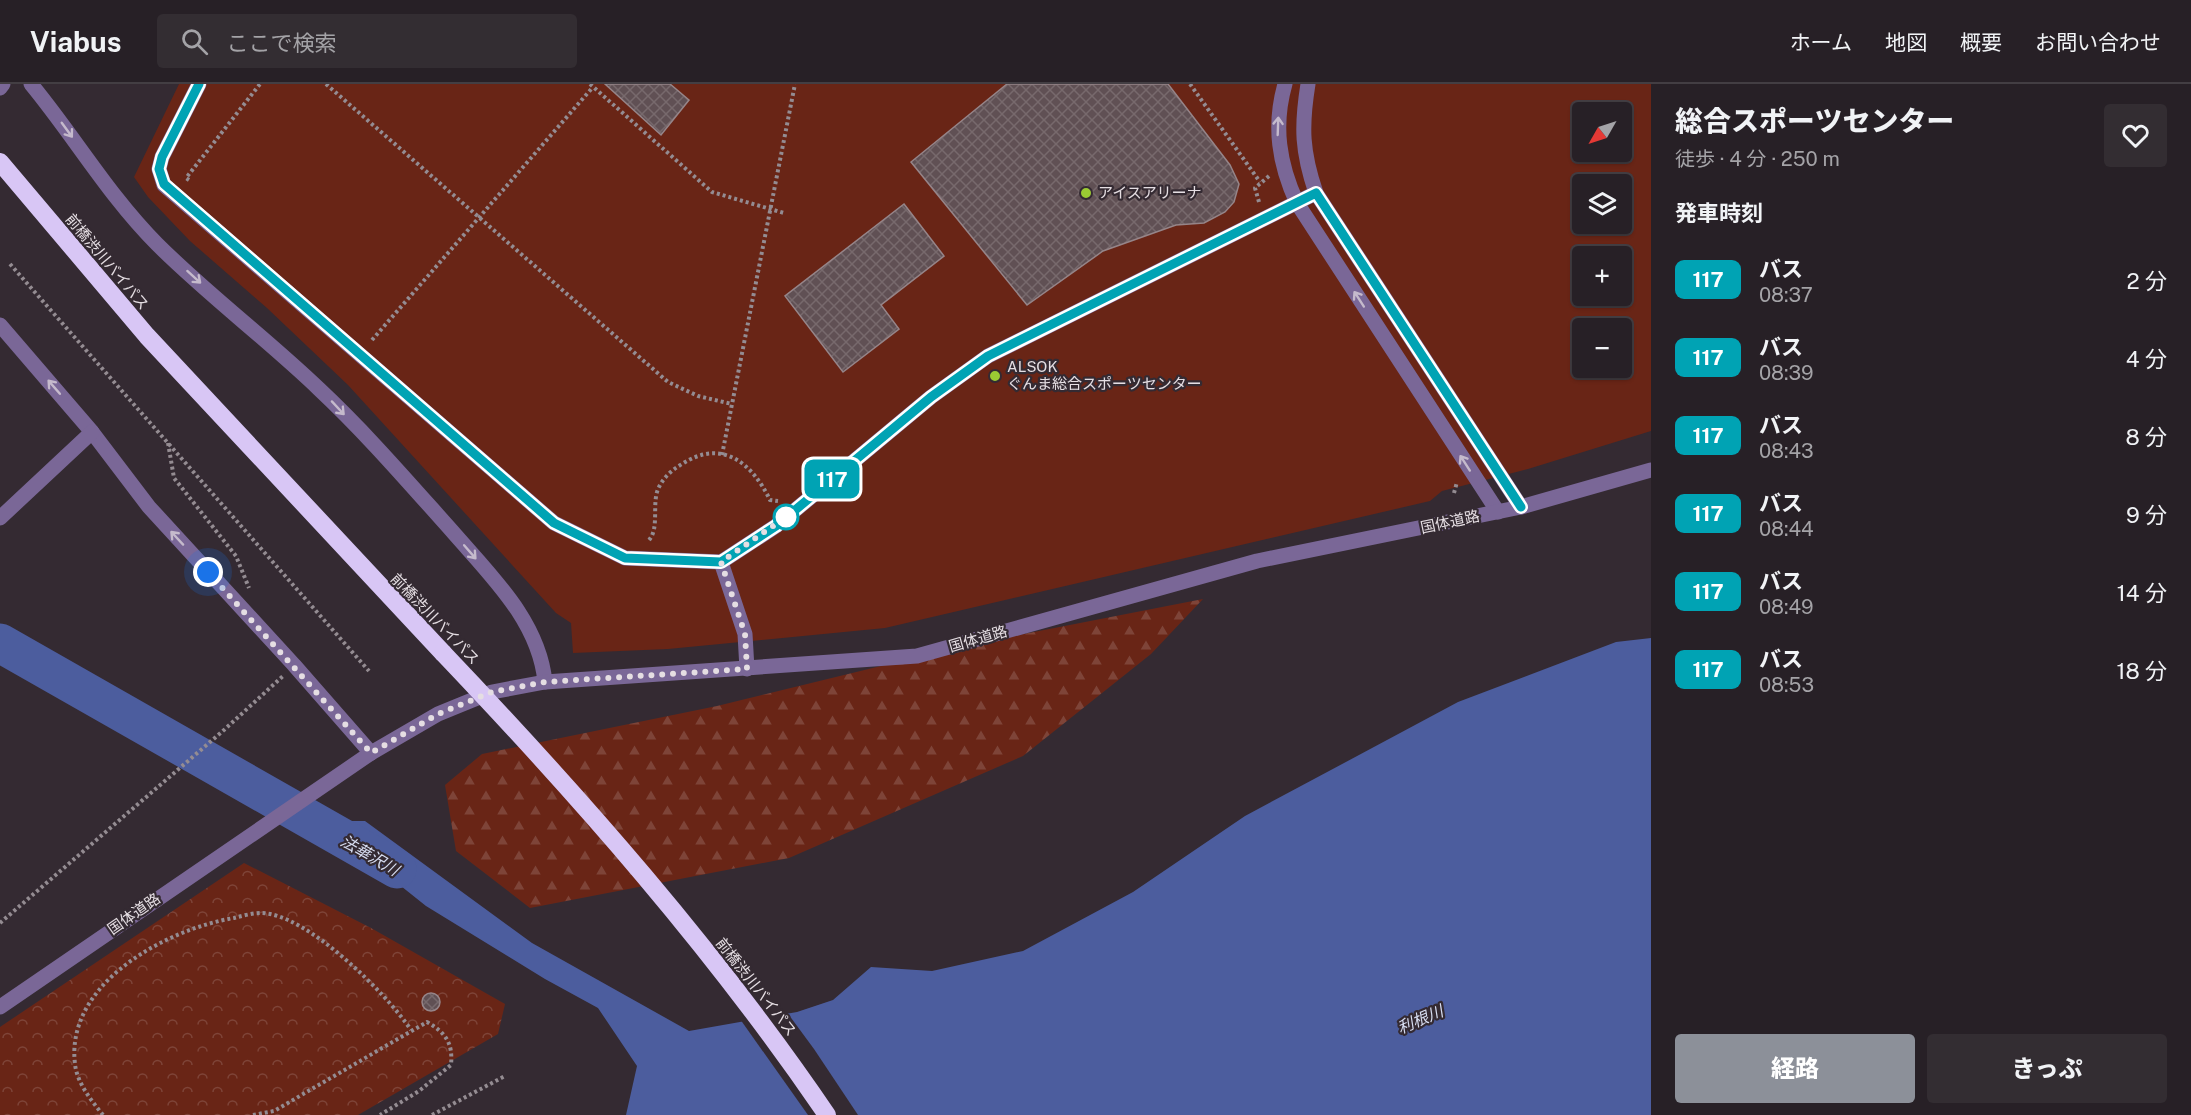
<!DOCTYPE html>
<html lang="ja">
<meta charset="utf-8">
<style>
:root{--surface:#272026;--page:#332d32;--text:#f1f3f6;--muted:#a4a3a7;--line:#433e43;--accent:#8c9099}
body{margin:0;font-family:"Public Sans","Noto Sans JP",sans-serif;background:var(--page);color:var(--text);height:100vh;display:flex;flex-direction:column;font-size:22px;white-space:nowrap}
*{box-sizing:border-box;margin:0}
p{font-size:20px;color:var(--muted)}
.icon{flex:none;width:33px;height:33px;fill:none;stroke:currentColor;stroke-width:2;stroke-linecap:round;stroke-linejoin:round}
.map{position:relative;flex:1;overflow:hidden}
.details{display:flex;flex-direction:column;background:var(--surface);width:540px}
.details>*{flex:none}
.badge{padding:0 12px;border-radius:9px;font-size:21px;line-height:39px}
.needle{width:39px;rotate:231deg}
.buttons{position:absolute;left:1572px;top:18px;display:grid;gap:12px}
.buttons a{display:grid;place-items:center;width:60px;height:60px;border-radius:6px;background:var(--surface);box-shadow:0 2px 4px #0004,0 0 0 2px var(--line);font-size:30px}
.you{position:absolute;width:30px;height:30px;margin:-15px;border:4px solid #fff;border-radius:50%;background:#1a73e8;box-shadow:0 0 0 9px #1a73e833}
.map>.badge{position:absolute;translate:-50% -50%;box-shadow:0 0 0 3px #fff}
h2{padding:0 24px;font-size:22px;line-height:54px}
.round{display:grid;place-items:center;flex:none;width:63px;height:63px;border-radius:6px;background:var(--page)}
.overview{display:flex;align-items:center;justify-content:space-between;height:102px;padding:0 24px}
h1{font-size:28px;font-weight:800;line-height:45px}
.button{display:flex;gap:12px;margin-top:auto;padding:12px 24px}
.button a{flex:1;height:69px;border-radius:6px;background:var(--accent);color:#fff;font-size:24px;font-weight:800;line-height:69px;text-align:center}
.button a+a{background:var(--page);color:var(--text)}
ul{padding:0;list-style:none}
li{display:flex;align-items:center;gap:18px;height:78px;padding:0 24px}
li div{flex:1}
li b{display:block;font-size:22px}
li em{font-style:normal}
li .badge{min-width:66px;font-weight:700;text-align:center}
header{display:flex;align-items:center;gap:36px;box-sizing:border-box;height:84px;padding:0 30px;background:var(--surface);border-bottom:2px solid var(--line)}
header strong{font-size:28px}
nav{display:flex;gap:33px;margin-inline-start:auto;font-size:21px}
.search{width:420px;height:54px;background:var(--page);display:flex;align-items:center;gap:15px;box-sizing:border-box;padding:0 21px;border-radius:6px;color:var(--muted);font-size:22px}
main{display:flex;flex:1;min-height:0}
.map>svg:first-child{display:block}
</style>
<header>
<strong>Viabus</strong>
<div class="search"><svg class="icon" aria-label="search" viewBox="0 0 24 24"><circle cx="10" cy="10" r="6"/><path d="M15 15l6 6"/></svg>ここで検索</div>
<nav><a>ホーム</a><a>地図</a><a>概要</a><a>お問い合わせ</a></nav>
</header>
<main>
<div class="map">
<svg width="1651" height="1031" viewBox="0 0 1651 1031">
<defs>
<pattern id="forest-firs" width="22" height="20" patternUnits="userSpaceOnUse" patternTransform="scale(1.5)"><rect width="22" height="20" fill="#692516"/><path d="M5 1l3.5 6h-7zM16 11l3.5 6h-7z" fill="#7e4438"/></pattern>
<pattern id="park-crowns" width="20" height="18" patternUnits="userSpaceOnUse" patternTransform="scale(1.5)"><rect width="20" height="18" fill="#692516"/><path d="M2 6a3 3 0 1 1 6 0M12 15a3 3 0 1 1 6 0" fill="none" stroke="#7e4438"/></pattern>
<pattern id="building-cross-hatch" width="8" height="8" patternUnits="userSpaceOnUse" patternTransform="scale(1.5)"><rect width="8" height="8" fill="#605054"/><path d="M0 0l8 8M0 8l8-8" fill="none" stroke="#77696c"/></pattern>
</defs>
<rect width="100%" height="100%" fill="#342a32"/>
<path fill="url(#forest-firs)" d="M1203,515L1151,570L1023,672L789,774L530,824L456,767L445,701L482,670L717,622L967,561Z"/>
<path fill="url(#park-crowns)" d="M244,779L371,844L505,920L498,950L358,1031H0V943Z"/>
<path fill="#692516" fill-rule="evenodd" d="M179,0H1651V347L1528,385L1442,407L1430,417L885,544L668,565L573,569L571,539L556,529L348,301L267,224L190,157L148,113L134,93ZM1582,28H1622V68H1582ZM1582,100H1622V140H1582ZM1582,172H1622V212H1582ZM1582,244H1622V284H1582Z"/>
<path fill="#4c5d9e" d="M1651,554V1031H626L637,982L598,924L545,895L426,822L352,763L343,737H365L532,859L689,947L797,928L833,916L871,883L932,887L1023,867L1133,808L1245,732L1458,618L1616,558Z"/>
<path fill="#342a32" d="M786,927L814,965L858,1031H808L740,935Z"/>
<g fill="none" stroke-linecap="round" stroke-linejoin="round">
<path stroke="#4c5d9e" stroke-width="39" d="M0,559L397,785"/>
</g>
<g fill="url(#building-cross-hatch)" stroke="#968589" stroke-width="1.5">
<path d="M605,0H670L689,16L661,51Z"/>
<path d="M1007,0H1168L1230,81L1239,100L1234,118L1225,128L1204,139L1176,141L1103,167L1027,221L911,78Z"/>
<path d="M904,120L944,172L881,221L899,245L843,288L785,212Z"/>
<circle cx="431" cy="918" r="9"/>
</g>
<g fill="none" stroke-linecap="round" stroke-linejoin="round">
<g stroke="#948c92" stroke-width="4" stroke-dasharray="3 3" stroke-linecap="butt">
<path d="M326,0L668,298L698,312L732,320"/>
<path d="M590,0L712,108L784,129"/>
<path d="M1190,0L1260,98"/>
<path d="M189,96L186,94L260,0"/>
<path d="M1259,118L1255,104L1269,92"/>
<path d="M10,180L369,587"/>
<path d="M372,256L593,3"/>
<path d="M168,359L174,394L236,472L249,504"/>
<path d="M722,371L795,0"/>
<path d="M1454,409L1457,398"/>
<path d="M649,456C660,444 651,418 659,403C664,393 672,386 682,380C722,354 752,379 770,416L778,417"/>
<path d="M0,839L224,646L283,592"/>
<path d="M103,1031C91,1016 77,999 75,980C65,899 167,845 234,834C242,832 252,829 261,829C306,829 387,910 411,946"/>
<path d="M253,1031L274,1027L427,938C446,949 453,959 451,981L419,1007L380,1031"/>
<path d="M432,1031L505,992"/>
</g>
<g stroke="#7a6797" stroke-width="15">
<path d="M31,0C74,52 109,112 157,160C208,211 267,255 319,305C366,349 409,399 452,447C491,492 539,537 545,598"/>
<path d="M199,0L162,73L159,85L164,101L554,439L625,474L721,478L776,442L931,313L988,272L1316,109"/>
<path d="M1285,0C1273,42 1279,80 1297,119L1498,428"/>
<path d="M1308,0C1301,43 1302,68 1316,109L1521,423"/>
<path d="M0,4L3,0"/>
<path d="M0,241L92,348L149,423L294,581L371,669"/>
<path d="M0,434L92,348"/>
<path d="M721,478L745,550L747,585"/>
<path d="M0,923L371,669L438,630L460,621L492,608L545,598L917,572L1257,477L1521,423L1651,386"/>
</g>
<path stroke="#d8c6f5" stroke-width="18" d="M0,78L147,252L443,569"/>
<path stroke="#d8c6f5" stroke-width="18" d="M443,569C581,714 714,865 827,1031"/>
</g>
<defs><path id="oneway-shaft" d="M-6 0H5M1.5-3L5.5 0L1.5 3" fill="none" stroke-width="1.6" stroke-linecap="round" stroke-linejoin="round" transform="scale(1.5)"/></defs>
<g stroke="#c5bacc">
<use href="#oneway-shaft" transform="translate(1278 42) rotate(-88)"/>
<use href="#oneway-shaft" transform="translate(67 46) rotate(54)"/>
<use href="#oneway-shaft" transform="translate(194 193) rotate(42)"/>
<use href="#oneway-shaft" transform="translate(1359 215) rotate(-123)"/>
<use href="#oneway-shaft" transform="translate(54 303) rotate(-131)"/>
<use href="#oneway-shaft" transform="translate(338 324) rotate(47)"/>
<use href="#oneway-shaft" transform="translate(1465 379) rotate(-123)"/>
<use href="#oneway-shaft" transform="translate(177 454) rotate(-133)"/>
<use href="#oneway-shaft" transform="translate(470 468) rotate(49)"/>
</g>
<g fill="none" stroke-linecap="round" stroke-linejoin="round">
<defs>
<path id="line" d="M199,0L162,73L159,85L164,100L554,439L625,474L721,478L776,442L931,313L988,272L1316,109L1521,423"/>
</defs>
<use href="#line" stroke="#fff" stroke-width="14"/>
<use href="#line" stroke="#00a3b4" stroke-width="9"/>
<path stroke="#e5dee3" stroke-width="6" stroke-dasharray="0 10.8" d="M208,488L371,669L438,630L492,608L545,598L747,585L745,550L721,478L793,428L786,433"/>
</g>
<g fill="#9bcb33" stroke="#342a32" stroke-width="2">
<circle cx="1086" cy="109" r="6"/>
<circle cx="995" cy="292" r="6"/>
</g>
<circle fill="#fff" stroke="#00a3b4" stroke-width="3" cx="786" cy="433" r="12"/>
<g text-anchor="middle" stroke-width="4.5" stroke-linejoin="round" paint-order="stroke">
<g font-size="15" fill="#e5dee3" stroke="#342a32" text-anchor="start">
<text x="1098" y="114">アイスアリーナ</text>
<text x="1007" y="288">ALSOK<tspan x="1007" dy="17">ぐんま総合スポーツセンター</tspan></text>
</g>
<g font-size="15" fill="#e5dee3" stroke="#342a32">
<text transform="translate(107 178) rotate(50)" y="5">前橋渋川バイパス</text>
<text transform="translate(1450 438) rotate(-12)" y="5">国体道路</text>
<text transform="translate(435 535) rotate(46)" y="5">前橋渋川バイパス</text>
<text transform="translate(978 555) rotate(-16)" y="5">国体道路</text>
<text transform="translate(134 830) rotate(-35)" y="5">国体道路</text>
<text transform="translate(756 903) rotate(52)" y="5">前橋渋川バイパス</text>
</g>
<g font-size="16" font-style="italic" fill="#d7ddf1" stroke="#342a32">
<text transform="translate(370 771) rotate(30)" y="6">法華沢川</text>
<text transform="translate(1420 935) rotate(-23)" y="6">利根川</text>
</g>
</g>
</svg>
<div class="buttons">
<a><svg class="needle" viewBox="-14 -14 28 28"><path d="M0-13l5 13h-10z" fill="#e53935"/><path d="M0 13l5-13h-10z" fill="#a4a3a7"/></svg></a>
<a><svg class="icon" aria-label="layers" viewBox="0 0 24 24"><path d="M12 4l9 5-9 5-9-5zM3 14l9 5 9-5"/></svg></a>
<a>+</a>
<a>−</a>
</div>
<div class="you" style="left:208px;top:488px"></div>
<b class="badge" style="left:832px;top:395px;background:#00a3b4;color:#fff">117</b>
</div>
<section class="details">
<div class="overview"><div><h1>総合スポーツセンター</h1><p>徒歩 · 4 分 · 250 m</p></div><a class="round"><svg class="icon" aria-label="heart" viewBox="0 0 24 24"><path d="M12 20l-8-8c-3-5 5-10 8-4 3-6 11-1 8 4z"/></svg></a></div>
<h2>発車時刻</h2>
<ul>
<li><span class="badge" style="background:#00a3b4;color:#fff">117</span><div><b>バス</b><p>08:37</p></div><em>2 分</em></li>
<li><span class="badge" style="background:#00a3b4;color:#fff">117</span><div><b>バス</b><p>08:39</p></div><em>4 分</em></li>
<li><span class="badge" style="background:#00a3b4;color:#fff">117</span><div><b>バス</b><p>08:43</p></div><em>8 分</em></li>
<li><span class="badge" style="background:#00a3b4;color:#fff">117</span><div><b>バス</b><p>08:44</p></div><em>9 分</em></li>
<li><span class="badge" style="background:#00a3b4;color:#fff">117</span><div><b>バス</b><p>08:49</p></div><em>14 分</em></li>
<li><span class="badge" style="background:#00a3b4;color:#fff">117</span><div><b>バス</b><p>08:53</p></div><em>18 分</em></li>
</ul>
<div class="button"><a>経路</a><a>きっぷ</a></div>
</section>
</main>
